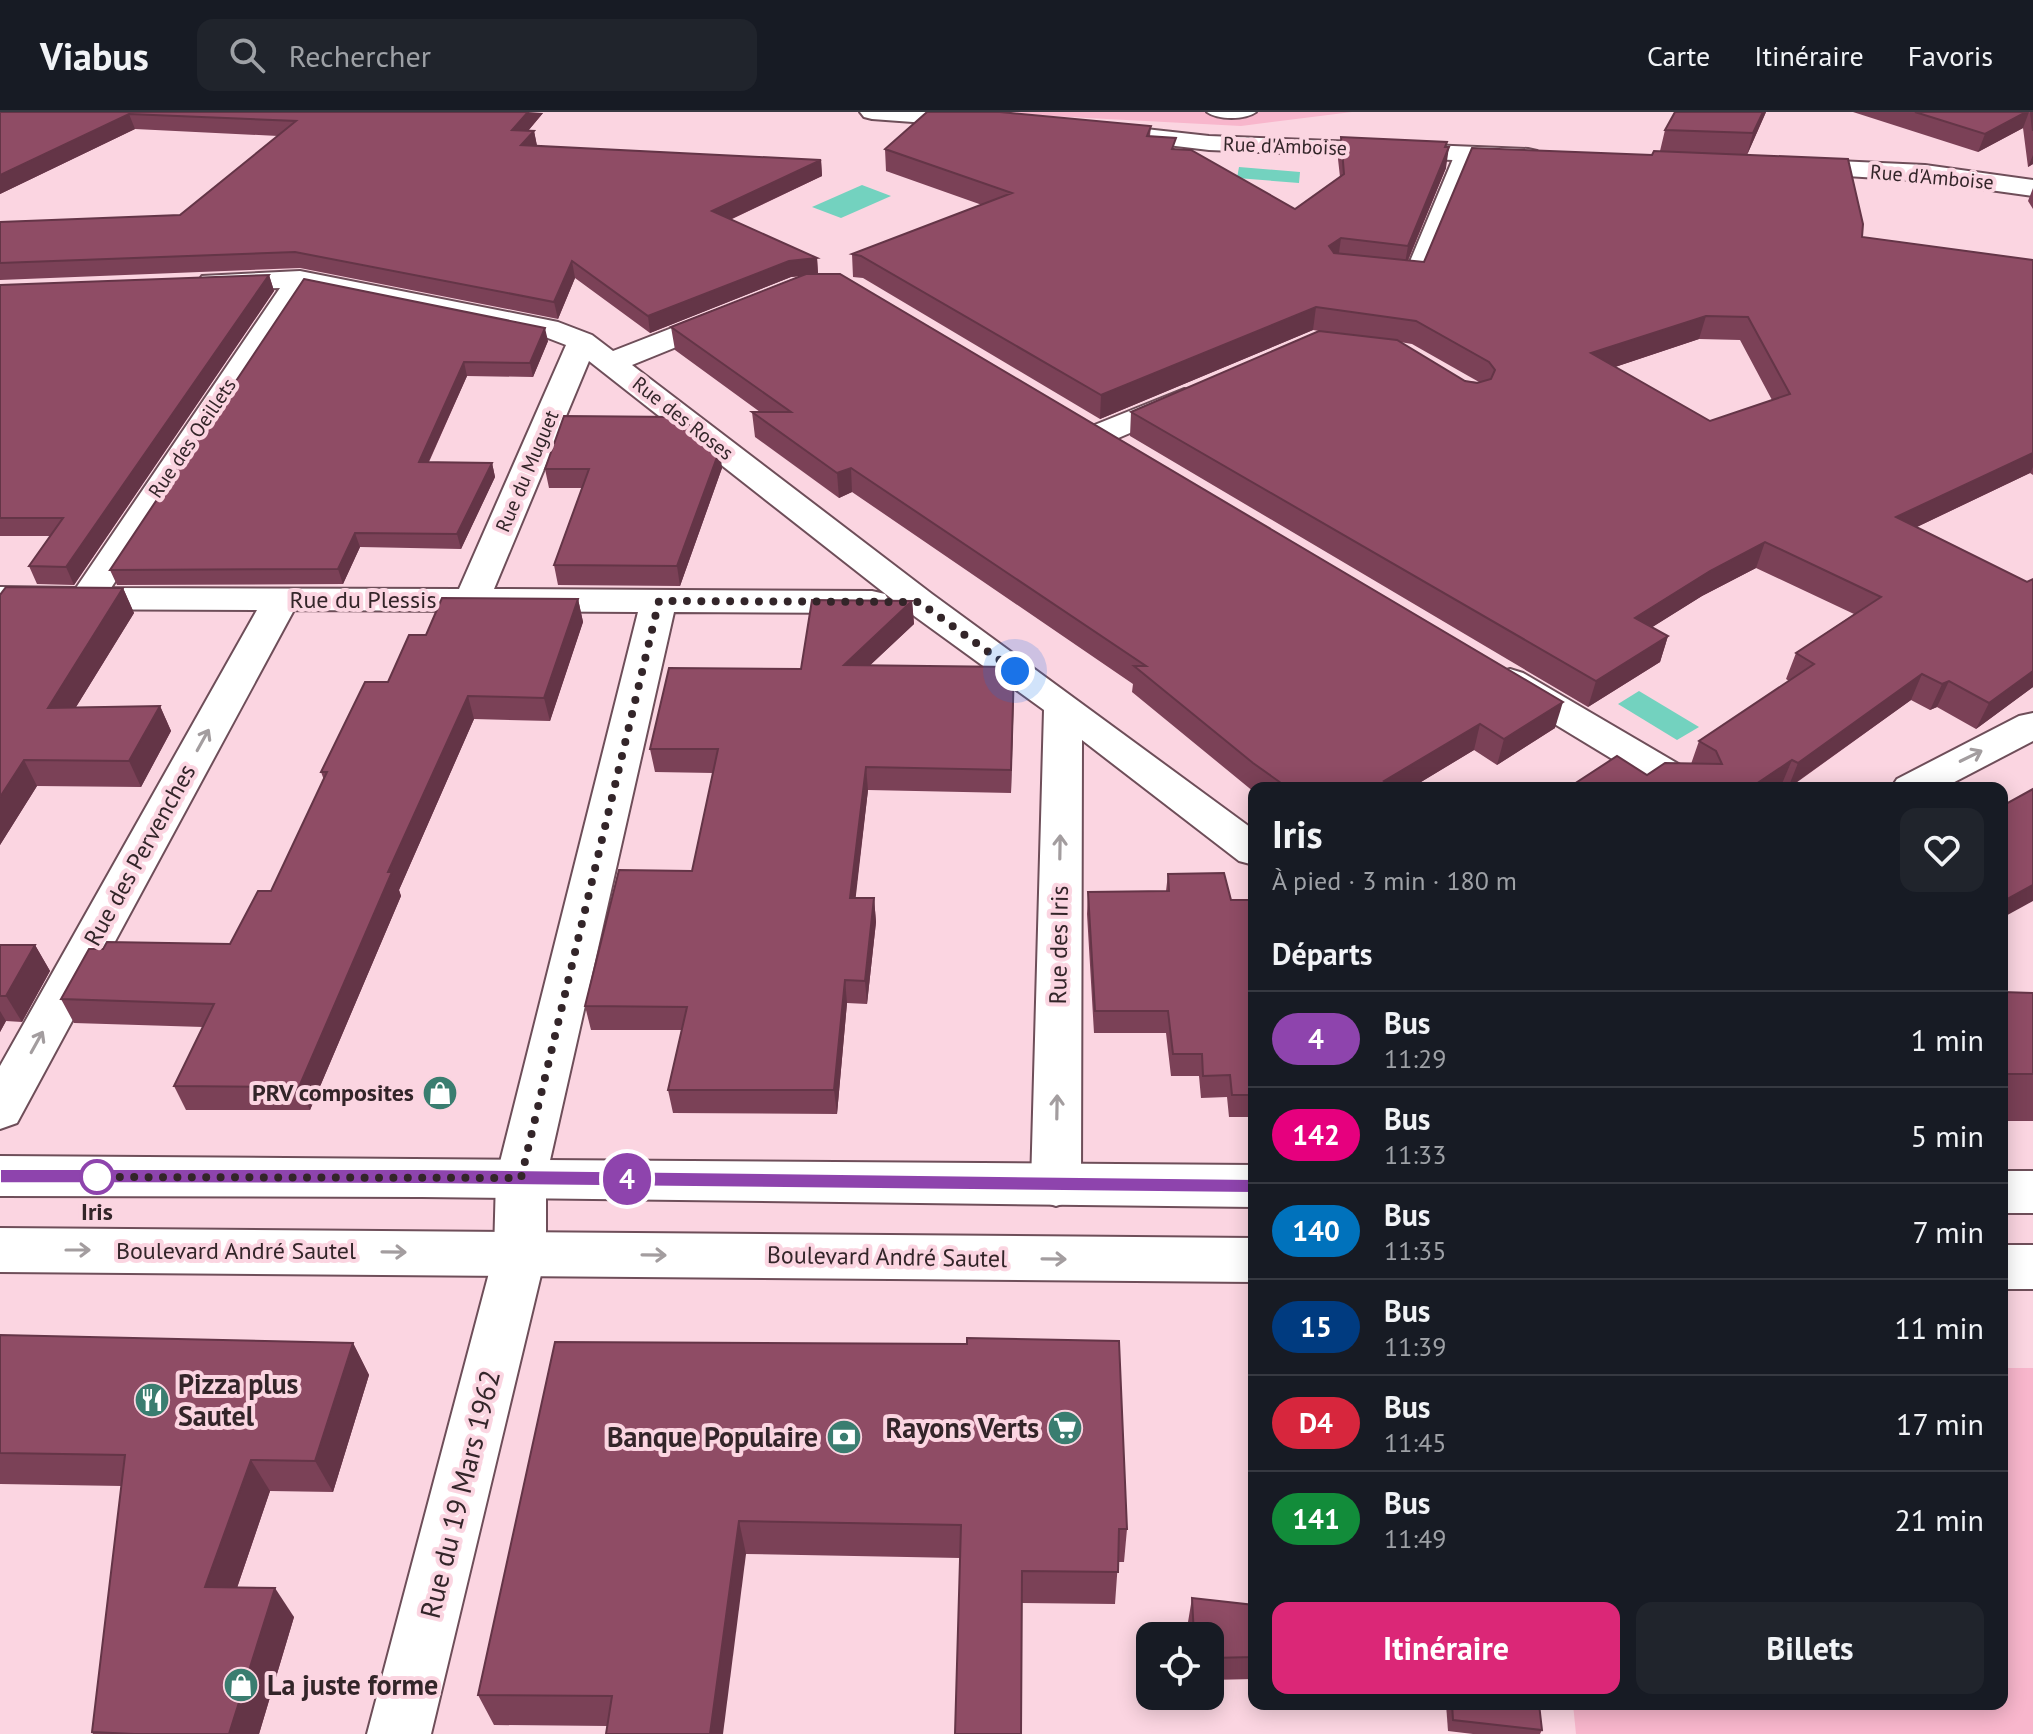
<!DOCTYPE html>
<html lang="fr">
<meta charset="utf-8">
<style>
:root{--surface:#171b24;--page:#20242c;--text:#f1f3f6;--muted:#9ea1a6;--line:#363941;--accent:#db2777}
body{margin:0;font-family:"PT Sans",sans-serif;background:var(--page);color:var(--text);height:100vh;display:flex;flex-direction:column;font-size:30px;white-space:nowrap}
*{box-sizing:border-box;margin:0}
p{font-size:26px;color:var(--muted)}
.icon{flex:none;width:44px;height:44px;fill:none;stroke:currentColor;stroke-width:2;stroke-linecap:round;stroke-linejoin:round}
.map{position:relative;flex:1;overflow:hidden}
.drawer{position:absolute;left:1248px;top:670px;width:760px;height:928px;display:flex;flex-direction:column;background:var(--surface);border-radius:16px;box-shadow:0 4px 20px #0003}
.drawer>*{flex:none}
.badge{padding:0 16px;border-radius:26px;font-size:28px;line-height:52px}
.fabs{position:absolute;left:1136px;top:1510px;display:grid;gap:16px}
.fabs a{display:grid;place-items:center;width:88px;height:88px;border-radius:16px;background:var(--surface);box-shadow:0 4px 20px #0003;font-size:40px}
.you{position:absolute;width:40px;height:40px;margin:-20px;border:6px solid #fff;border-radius:50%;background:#1a73e8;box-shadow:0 0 0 12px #1a73e833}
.map>.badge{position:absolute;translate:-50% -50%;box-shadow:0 0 0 4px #fff}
h2{padding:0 24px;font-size:30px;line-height:72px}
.round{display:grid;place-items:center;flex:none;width:84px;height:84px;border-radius:16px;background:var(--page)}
.headline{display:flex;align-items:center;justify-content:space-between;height:136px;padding:0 24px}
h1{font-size:38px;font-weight:600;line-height:60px}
.cta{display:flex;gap:16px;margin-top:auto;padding:16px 24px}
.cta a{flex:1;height:92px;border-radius:16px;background:var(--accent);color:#fff;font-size:32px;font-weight:600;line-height:92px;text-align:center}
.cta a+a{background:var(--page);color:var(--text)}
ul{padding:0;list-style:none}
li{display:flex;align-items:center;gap:24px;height:96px;padding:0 24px;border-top:2px solid var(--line)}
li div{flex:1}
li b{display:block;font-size:30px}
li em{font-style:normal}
li .badge{min-width:88px;font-weight:700;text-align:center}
header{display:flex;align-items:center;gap:48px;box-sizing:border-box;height:112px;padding:0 40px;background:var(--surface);border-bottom:2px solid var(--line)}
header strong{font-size:38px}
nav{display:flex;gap:44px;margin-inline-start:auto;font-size:28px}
.search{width:560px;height:72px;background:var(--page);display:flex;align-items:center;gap:20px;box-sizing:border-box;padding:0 28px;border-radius:16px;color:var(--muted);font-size:30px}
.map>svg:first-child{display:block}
</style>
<header>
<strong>Viabus</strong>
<div class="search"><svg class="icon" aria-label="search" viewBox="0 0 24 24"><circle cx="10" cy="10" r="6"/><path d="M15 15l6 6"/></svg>Rechercher</div>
<nav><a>Carte</a><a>Itinéraire</a><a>Favoris</a></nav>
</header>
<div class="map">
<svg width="2033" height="1622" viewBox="0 0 2033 1622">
<rect width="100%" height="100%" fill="#fbd5e1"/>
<g fill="#f8b6cc">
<path d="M974,0H1352L1241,14Z"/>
<path d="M2002,1256H2033V1622H1576L1573,1592H2002Z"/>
</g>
<g fill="#73d2bf">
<path d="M1239,55L1300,60L1299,71L1237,66Z"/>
<path d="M862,73L891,84L841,106L812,95Z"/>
<path d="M1639,579L1699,615L1677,628L1618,592Z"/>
</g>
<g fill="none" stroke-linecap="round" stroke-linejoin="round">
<defs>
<g id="lane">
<path d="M1207,0H1256C1245,8 1218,8 1207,0Z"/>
<path d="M1463,37L1471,42L1422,166L1413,172L1382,167L1380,163L1382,159H1406L1455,42Z"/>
</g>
<g id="street">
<path d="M860,0H969L989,3L993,8L989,13L981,15L872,7L864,5Z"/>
<path d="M1118,14L1209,24L1528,37L1537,39L1540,44L1537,49L1528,51L1209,38L1109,26L1106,21L1109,16Z"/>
<path d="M1793,47L1925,53L2033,68V84L1925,69L1784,60L1780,55L1784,50Z"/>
<path d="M300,159L558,210L592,223L613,239L718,198L728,195L738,198L742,204L738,210L632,253L932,482L1254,718V753L1239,749L1082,628L1081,1073L1074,1088L1056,1094L1038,1088L1031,1073L1044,598L906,498L589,249L494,477L872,479L885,482L890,490L885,498L872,501L674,500L546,1066V1142L431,1622H367L494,1142L496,1066L638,500L294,498L17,1011L0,1017V954L257,498L0,497V475L76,476L280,176L212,178L202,176L198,170L202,164ZM307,177L540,223L566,233L459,477L111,476Z"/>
<path d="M1184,277L1195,279L1199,286L1195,293L1109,330L1098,333L1087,330L1082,323L1087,316Z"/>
<path d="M1510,557L1523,561L1704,667L1710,676H1660L1497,577L1491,569L1497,561Z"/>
<path d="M2033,601V629L1943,676H1891L1897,667L2019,604Z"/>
</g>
<g id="primary">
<path d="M0,1044L1254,1053V1095L422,1085L0,1084Z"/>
<rect x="2002" y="1059" width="31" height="42"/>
<path d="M0,1116L1254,1126V1170L0,1160Z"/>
<rect x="2002" y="1133" width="31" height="44"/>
</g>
</defs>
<use href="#lane" stroke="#6e4e59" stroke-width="4"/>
<use href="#street" stroke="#6e4e59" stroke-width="4"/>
<use href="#primary" stroke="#6e4e59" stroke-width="4"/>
<use href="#lane" fill="#fff" fill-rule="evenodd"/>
<use href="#street" fill="#fff" fill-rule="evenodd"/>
<use href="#primary" fill="#fff" fill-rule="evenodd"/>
</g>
<g fill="#7b4157" fill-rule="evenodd">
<path d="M0,0L543,1L528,19H534L537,34L821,48L822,64L730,108L817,146L818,162L1555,616L1497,653L1474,638L1411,676H1254V680L1132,580L1133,572L852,380L839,386L755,325L752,300H760L675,238L671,215L800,164L791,165L650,221L575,166L558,207L300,156L0,168V110L180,103L278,24L135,17L0,82Z"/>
<path d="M1675,0H1766L1747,43L1862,125L2033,148V363L2030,361L1917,415L2033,575L1976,617L1937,595L1930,598L1911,588L1789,676L1647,663L1691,652L1699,629L1789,569L1786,567L1796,541L1854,502L1756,456L1702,484L1652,515L1668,524L1660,550L1588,595L1130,324L1131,300L1319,219L1313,218L1100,307L863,166L853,165L852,142L982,93L886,59L885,37L1151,14L1150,24L1295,97L1340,65L1338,47L1341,25L1446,35V56L1408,149L1424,150L1660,39L1665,18ZM1699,227L1740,228L1772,288L1710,309L1615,255ZM1400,230L1412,232L1479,270L1465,269Z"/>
<path d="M1853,0H2033V52L2028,55L2023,16L1978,40Z"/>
<path d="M2033,76V97L2028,89Z"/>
<path d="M269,163L274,179L74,473L37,472L29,454L50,424H0V173Z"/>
<path d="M304,167L548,229L533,265L467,264L429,350L492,351L495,365L461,437L360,435L343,472L117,473L110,458Z"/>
<path d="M722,356L680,474L558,473L554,453L582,376H549L545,357Z"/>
<path d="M123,476L134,501L76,595L160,594L171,619L141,675L37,674L0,733V483Z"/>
<path d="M578,487L583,510L550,609L474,607L399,778L401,784L310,998H186L174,974L203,915L74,911L61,887L103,837L230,832L271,779L324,668L321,660L388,570L426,523Z"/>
<path d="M912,489L914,512L870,553L1014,557L1011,681L868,678L855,786H874L876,810L867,892L847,891L837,1002L673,1001L668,978L682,918H591L585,894L692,759L713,661L655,660L650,637L801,557Z"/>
<path d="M1168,762L1231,788L1254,806V1005H1229L1227,985L1201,986L1199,964H1171L1166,921H1094L1087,802L1088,780L1166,779Z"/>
<path d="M0,833H35L50,859L22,910L6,909L0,920Z"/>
<path d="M2002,880L2033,881V1009H2002Z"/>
<path d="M0,1223L353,1231L369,1263L333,1380L270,1379L237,1476L294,1505L259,1622H93L92,1620L122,1374L0,1372Z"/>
<path d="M555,1230L1127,1417L1124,1450H1118L1115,1492L1022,1491L960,1446L746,1442L607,1614L494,1613L478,1583Z"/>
<path d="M1192,1486L1254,1493V1567L1210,1568V1524H1189L1188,1510Z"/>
<path d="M1446,1592H1539L1542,1618L1540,1622H1473L1448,1619Z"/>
</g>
<g fill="#643547">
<path d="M528,0L543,1L516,33L512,18Z"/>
<path d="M1763,0H1766L1747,43L1753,21Z"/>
<path d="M2026,0H2029L2023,16L1978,40L1985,22Z"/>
<path d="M129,2L135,17L0,82V63Z"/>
<path d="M534,19L537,34L521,33Z"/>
<path d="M1447,30L1444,49L1449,35L1446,56L1404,157L1408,134Z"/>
<path d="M2033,43V52L2028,55Z"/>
<path d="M821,48L822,64L714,115L712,99Z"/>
<path d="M1341,126L1338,148L1329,134Z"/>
<path d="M817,146L818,162L791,165L650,221L648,204L789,149Z"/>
<path d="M572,149L575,166L558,207L554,190Z"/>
<path d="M269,163L274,179L74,473L66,455Z"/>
<path d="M1316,195L1313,218L1100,307L1101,283Z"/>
<path d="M1706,204L1699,227L1585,265L1591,241Z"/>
<path d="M545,216L548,229L533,265L530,251Z"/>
<path d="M464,250L467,264L422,364L419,350Z"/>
<path d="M720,337L722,356L680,474L677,454Z"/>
<path d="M2033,341V355L2030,361L1885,430L1896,405Z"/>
<path d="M492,351L495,365L461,437L457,422Z"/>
<path d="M851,356L852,380L839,386L837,361Z"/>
<path d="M355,421L360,435L343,472L338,457Z"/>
<path d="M1765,430L1756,456L1702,484L1627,531L1635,506L1710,459Z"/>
<path d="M123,476L134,501L60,621L48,596Z"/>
<path d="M578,487L583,510L550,609L544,586Z"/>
<path d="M912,489L914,512L846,576L844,553Z"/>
<path d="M1668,524L1660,550L1588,595L1596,569Z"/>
<path d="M1014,557V580L1011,681V658Z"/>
<path d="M2033,559V575L1976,617L1989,591Z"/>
<path d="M1922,562L1911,588L1788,676L1798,651Z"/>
<path d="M1949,569L1937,595L1930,598L1942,572Z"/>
<path d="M468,584L474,607L399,778L401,784L310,998L299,975L388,760Z"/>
<path d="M1563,590L1555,616L1497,653L1504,627Z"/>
<path d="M160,594L171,619L141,675L129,649Z"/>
<path d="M1480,612L1474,638L1411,676H1382L1384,669Z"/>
<path d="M24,648L37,674L0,733V685Z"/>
<path d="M1792,648L1781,674L1779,676H1750Z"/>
<path d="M866,655L868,678L853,809L850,786Z"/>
<path d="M2033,773V789L2002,806V790Z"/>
<path d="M874,786L876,810L867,892L865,869Z"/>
<path d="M35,833L50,859L22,910L6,884Z"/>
<path d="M845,868L847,891L837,1002L834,978Z"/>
<path d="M0,899L6,909L0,920Z"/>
<path d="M353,1231L369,1263L333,1380L315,1349Z"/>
<path d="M251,1348L270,1379L227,1505L205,1475Z"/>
<path d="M739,1409L746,1442L723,1622H710Z"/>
<path d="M275,1476L294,1505L259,1622H229Z"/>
</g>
<g fill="#8f4c65" stroke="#643547" stroke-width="2" fill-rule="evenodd">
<path d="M0,0H528L512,18L534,19L521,33L821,48L712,99L817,146L789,149L648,204L572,149L554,190L295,140L0,151V110L180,103L296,9L129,2L0,63Z"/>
<path d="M927,0H1000L1151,14L1147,24L1176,26L1172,37L1191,38L1295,97L1344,62L1341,25L1447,30L1445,35H1449L1408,134L1341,126L1329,134L1334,141L1424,150L1472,36L1652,43L1654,39L1848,47L1863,112L1862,125L2033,148V341L1896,405L2027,470L2033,467V559L1989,591L1949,569L1942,572L1922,562L1798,651L1792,648L1750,676H1568L1617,644L1647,663L1665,651L1722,652L1716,639L1699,629L1814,552L1796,541L1881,485L1765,430L1710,459L1635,506L1668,524L1596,569L1131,300L1319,219L1397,228L1465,269L1477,271L1491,267L1495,258L1489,250L1416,209L1316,195L1101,283L861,144L852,142L1012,81L885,37ZM1706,204L1748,205L1790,282L1710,309L1591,241Z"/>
<path d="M1675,0H1763L1753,21L1665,18Z"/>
<path d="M1915,0H2026L1985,22Z"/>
<path d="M2031,0H2033V19Z"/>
<path d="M806,162H840L1563,590L1504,627L1480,612L1384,669L1394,676H1288L1253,651L1134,554H1146L851,356L837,361L752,300H791L671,215Z"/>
<path d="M269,163L66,455L29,454L63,406H0V173Z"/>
<path d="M304,167L545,216L530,251L464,250L419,350L492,351L457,422L355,421L338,457L110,458Z"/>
<path d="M564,304L679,305L720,337L677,454L554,453L589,357H545Z"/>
<path d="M6,475L123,476L48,596L160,594L129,649L24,648L0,685V483Z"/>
<path d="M442,486L578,487L544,586L468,584L388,760H392L299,975L174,974L214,892L61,887L89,837H103L107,830L230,832L258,779H271L327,660H321L365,570H388L409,523H426Z"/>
<path d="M812,488L912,489L844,553L1012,555L1014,557L1011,658L866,655L850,786H874L865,869L845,868L834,978H668L687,895L585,894L619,758L692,759L718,637H650L669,556L801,557Z"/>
<path d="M2033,677V773L2002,790V694Z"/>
<path d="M1224,761L1231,788H1251L1254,806V983H1232L1230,963L1203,964L1202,942H1173L1168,899H1095L1088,780L1169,779L1168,762Z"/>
<path d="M0,833H35L6,884H0Z"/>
<path d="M2002,880L2033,881V962H2002Z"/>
<path d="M0,1223L353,1231L315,1349L251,1348L205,1475L275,1476L229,1622H134L92,1620L125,1343L0,1341Z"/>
<path d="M967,1226L1119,1229L1127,1417H1119L1118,1460L1022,1459L1021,1622H955L961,1413L739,1409L710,1622H606L612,1584L478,1583L555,1230L967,1232Z"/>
<path d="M1192,1486L1254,1493V1545L1210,1546V1524H1194Z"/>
<path d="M1452,1592H1539L1542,1618L1453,1608Z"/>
</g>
<defs><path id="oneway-shaft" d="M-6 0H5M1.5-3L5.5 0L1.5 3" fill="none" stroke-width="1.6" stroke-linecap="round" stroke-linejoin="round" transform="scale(2)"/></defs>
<g stroke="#a39d9f">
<use href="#oneway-shaft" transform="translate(203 628) rotate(-61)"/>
<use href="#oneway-shaft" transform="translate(1971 644) rotate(-26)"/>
<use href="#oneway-shaft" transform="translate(1060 735) rotate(-89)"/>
<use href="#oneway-shaft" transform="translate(37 930) rotate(-61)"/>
<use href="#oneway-shaft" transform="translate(1057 995) rotate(-89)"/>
<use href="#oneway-shaft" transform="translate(78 1138)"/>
<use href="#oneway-shaft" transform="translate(394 1140) rotate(1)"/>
<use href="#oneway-shaft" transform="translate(654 1143) rotate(1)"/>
<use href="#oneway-shaft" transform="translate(1054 1147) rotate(1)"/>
</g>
<path fill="#8e44ad" stroke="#fff" stroke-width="2" d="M0,1057H422L1254,1067L1263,1074L1254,1081L422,1072L0,1071Z"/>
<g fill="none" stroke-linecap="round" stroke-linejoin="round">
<path stroke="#332529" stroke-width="8" stroke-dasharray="0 14.4" d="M97,1065H94L521,1066L659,489L919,490L1015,559"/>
</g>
<defs>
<symbol id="shop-disc" viewBox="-11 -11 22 22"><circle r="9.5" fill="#3a7d70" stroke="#fbd5e1"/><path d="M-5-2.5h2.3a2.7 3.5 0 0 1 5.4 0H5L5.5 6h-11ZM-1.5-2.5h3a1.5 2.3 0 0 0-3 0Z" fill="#fff"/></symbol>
<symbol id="restaurant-disc" viewBox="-11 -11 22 22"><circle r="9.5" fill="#3a7d70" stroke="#fbd5e1"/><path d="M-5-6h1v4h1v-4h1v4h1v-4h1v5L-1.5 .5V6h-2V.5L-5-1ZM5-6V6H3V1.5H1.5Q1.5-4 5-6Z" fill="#fff"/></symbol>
<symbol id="supermarket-disc" viewBox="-11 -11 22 22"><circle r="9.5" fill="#3a7d70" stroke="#fbd5e1"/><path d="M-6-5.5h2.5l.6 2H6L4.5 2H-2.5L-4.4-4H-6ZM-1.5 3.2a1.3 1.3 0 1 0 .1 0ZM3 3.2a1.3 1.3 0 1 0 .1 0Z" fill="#fff"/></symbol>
<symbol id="bank-disc" viewBox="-11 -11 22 22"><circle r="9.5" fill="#3a7d70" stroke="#fbd5e1"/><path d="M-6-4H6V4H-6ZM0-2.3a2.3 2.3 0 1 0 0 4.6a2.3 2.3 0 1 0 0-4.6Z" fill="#fff"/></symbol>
</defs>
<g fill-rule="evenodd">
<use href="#shop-disc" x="420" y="961" width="40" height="40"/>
<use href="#restaurant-disc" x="132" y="1268" width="40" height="40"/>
<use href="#supermarket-disc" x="1045" y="1296" width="40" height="40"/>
<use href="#bank-disc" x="824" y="1305" width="40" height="40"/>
<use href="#shop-disc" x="221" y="1553" width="40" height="40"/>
</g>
<circle fill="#fff" stroke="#8e44ad" stroke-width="4" cx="97" cy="1065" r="16"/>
<g text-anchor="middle" stroke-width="8" stroke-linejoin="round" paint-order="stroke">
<g font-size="20" fill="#332529" stroke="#fbd5e1">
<text transform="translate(1285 34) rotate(2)" y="7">Rue d'Amboise</text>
<text transform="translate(1932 65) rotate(5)" y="7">Rue d'Amboise</text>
<text transform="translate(683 306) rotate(38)" y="7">Rue des Roses</text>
<text transform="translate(192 326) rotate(-56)" y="7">Rue des Oeillets</text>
<text transform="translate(527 359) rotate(-67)" y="7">Rue du Muguet</text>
</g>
<g font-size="24" fill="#332529" stroke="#fbd5e1">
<text x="363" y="496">Rue du Plessis</text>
<text transform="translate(140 743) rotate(-61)" y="8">Rue des Pervenches</text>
<text transform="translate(1059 833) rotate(-89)" y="8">Rue des Iris</text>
<text x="236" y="1147">Boulevard André Sautel</text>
<text transform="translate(887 1145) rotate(1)" y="8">Boulevard André Sautel</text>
</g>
<g font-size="24" font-weight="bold" fill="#332529" stroke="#fbd5e1" text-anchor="end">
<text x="414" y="989">PRV composites</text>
</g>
<g font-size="24" font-weight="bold" fill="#332529" stroke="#fbd5e1">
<text x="97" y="1108">Iris</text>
</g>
<g font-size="28" font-weight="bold" fill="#332529" stroke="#fbd5e1" text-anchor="start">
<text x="178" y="1282">Pizza plus<tspan x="178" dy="32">Sautel</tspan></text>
<text x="1039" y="1326" text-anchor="end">Rayons Verts</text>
<text x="818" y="1335" text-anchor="end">Banque Populaire</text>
<text x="267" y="1583">La juste forme</text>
</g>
<g font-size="28" fill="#332529" stroke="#fbd5e1">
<text transform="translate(460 1382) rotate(-76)" y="10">Rue du 19 Mars 1962</text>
</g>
</g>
</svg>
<div class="fabs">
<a><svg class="icon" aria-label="locate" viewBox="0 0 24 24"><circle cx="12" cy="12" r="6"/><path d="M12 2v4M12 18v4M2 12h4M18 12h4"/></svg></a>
</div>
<div class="you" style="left:1015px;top:559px"></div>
<b class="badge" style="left:627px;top:1067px;background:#8e44ad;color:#fff">4</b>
<section class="drawer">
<div class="headline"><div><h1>Iris</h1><p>À pied · 3 min · 180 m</p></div><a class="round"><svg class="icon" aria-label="heart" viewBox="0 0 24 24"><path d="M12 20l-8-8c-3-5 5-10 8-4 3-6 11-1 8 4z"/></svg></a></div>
<h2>Départs</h2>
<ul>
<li><span class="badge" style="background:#8e44ad;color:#fff">4</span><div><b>Bus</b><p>11:29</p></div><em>1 min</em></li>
<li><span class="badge" style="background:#e6007e;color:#fff">142</span><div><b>Bus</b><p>11:33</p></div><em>5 min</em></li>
<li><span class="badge" style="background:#0072bc;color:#fff">140</span><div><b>Bus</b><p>11:35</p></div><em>7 min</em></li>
<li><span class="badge" style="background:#003b80;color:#fff">15</span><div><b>Bus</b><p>11:39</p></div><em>11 min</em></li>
<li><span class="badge" style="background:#d7263d;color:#fff">D4</span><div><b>Bus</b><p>11:45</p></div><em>17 min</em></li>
<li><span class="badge" style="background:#128c3a;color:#fff">141</span><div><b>Bus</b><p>11:49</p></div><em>21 min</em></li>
</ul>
<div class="cta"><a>Itinéraire</a><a>Billets</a></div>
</section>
</div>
